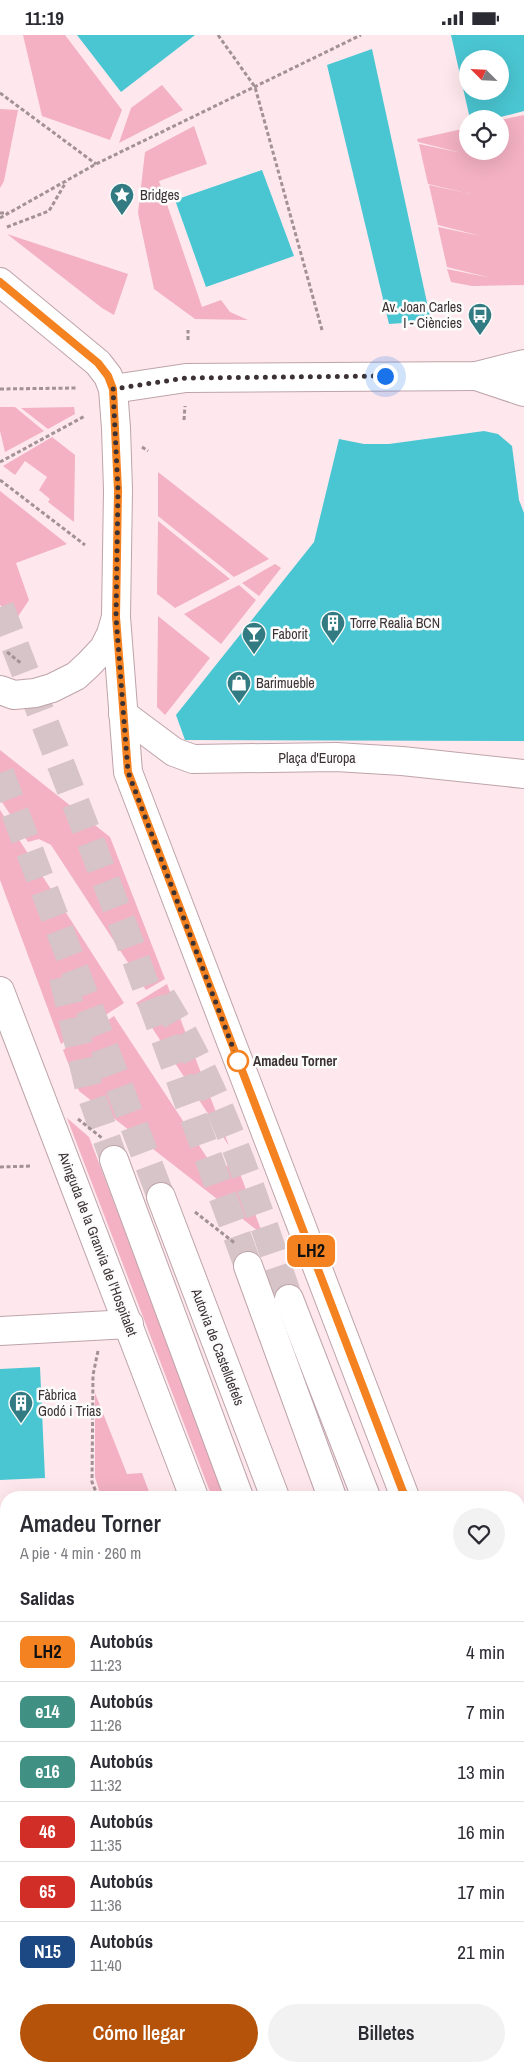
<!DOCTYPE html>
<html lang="es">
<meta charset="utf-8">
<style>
:root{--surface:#fff;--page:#f2f2f3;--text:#2b2b33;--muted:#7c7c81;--line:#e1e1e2;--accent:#b45309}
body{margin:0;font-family:"Archivo Narrow",sans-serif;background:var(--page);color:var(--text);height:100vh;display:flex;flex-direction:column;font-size:19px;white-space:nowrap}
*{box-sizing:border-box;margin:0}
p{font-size:16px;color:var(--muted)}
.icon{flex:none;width:28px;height:28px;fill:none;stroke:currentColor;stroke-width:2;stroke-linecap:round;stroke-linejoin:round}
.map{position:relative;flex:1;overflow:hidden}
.details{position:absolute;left:0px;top:1456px;width:525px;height:581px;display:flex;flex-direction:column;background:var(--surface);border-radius:20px 20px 0 0;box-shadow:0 5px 20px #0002}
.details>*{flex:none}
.badge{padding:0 10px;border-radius:8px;font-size:18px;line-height:32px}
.needle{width:32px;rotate:294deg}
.fabs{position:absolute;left:459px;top:15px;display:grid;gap:10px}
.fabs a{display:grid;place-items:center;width:50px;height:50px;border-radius:50%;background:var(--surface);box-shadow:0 5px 20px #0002;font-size:25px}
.you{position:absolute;width:25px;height:25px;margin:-12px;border:4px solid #fff;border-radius:50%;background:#1a73e8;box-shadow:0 0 0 8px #1a73e833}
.map>.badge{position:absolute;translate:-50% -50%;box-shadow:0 0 0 2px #fff}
h2{padding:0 20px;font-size:19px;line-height:45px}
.round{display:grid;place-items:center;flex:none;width:52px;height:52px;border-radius:26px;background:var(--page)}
.overview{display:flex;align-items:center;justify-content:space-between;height:85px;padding:0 20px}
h1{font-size:24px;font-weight:600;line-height:38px}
.button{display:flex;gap:10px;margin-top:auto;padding:10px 20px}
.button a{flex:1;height:58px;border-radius:30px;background:var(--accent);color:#fff;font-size:20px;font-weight:600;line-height:58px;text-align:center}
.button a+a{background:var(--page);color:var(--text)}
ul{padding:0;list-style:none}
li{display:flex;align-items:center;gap:15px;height:60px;padding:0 20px;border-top:1px solid var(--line)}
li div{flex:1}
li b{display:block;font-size:19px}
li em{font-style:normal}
li .badge{min-width:55px;font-weight:700;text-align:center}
.status{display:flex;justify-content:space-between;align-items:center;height:35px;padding:0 25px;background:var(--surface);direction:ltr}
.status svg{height:14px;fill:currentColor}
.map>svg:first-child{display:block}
</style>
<div class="status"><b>11:19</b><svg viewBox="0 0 49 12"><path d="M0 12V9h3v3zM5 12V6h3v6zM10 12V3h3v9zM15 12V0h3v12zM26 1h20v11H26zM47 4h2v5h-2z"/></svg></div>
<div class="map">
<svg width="524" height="2037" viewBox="0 0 524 2037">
<rect width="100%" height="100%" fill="#fee8ed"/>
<g fill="#f3b1c3">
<path d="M23,0H65L122,75L110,105L42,81Z"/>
<path d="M162,50L183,75L119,108L131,73Z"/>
<path d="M0,74L18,75L4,146L0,153Z"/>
<path d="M524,80V250L472,251L451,247L447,234L491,243L447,232L438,192L481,201L438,190L429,150L471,159L428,149L419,109L462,118L418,107L417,104L467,93L468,116H500V85Z"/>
<path d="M194,91L207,129L159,146L202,272L221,265L230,277L248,285L195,284L154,254L138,178L145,117Z"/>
<path d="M7,199L128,239L114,280L102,273Z"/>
<path d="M0,372H15L44,396L5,417L0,396Z"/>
<path d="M74,372L75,379L48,394L21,373Z"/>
<path d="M52,402L75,420L74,487L48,467L50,464L39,455L47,442L25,426L15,440L3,431Z"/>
<path d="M158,437L269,524L234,542L158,481Z"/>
<path d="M0,456L67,509L16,528L29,565L17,583L0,570Z"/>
<path d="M158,486L230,544L175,573L157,559Z"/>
<path d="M275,529L281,533L259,561L242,548Z"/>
<path d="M239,550L256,565L221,609L184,579Z"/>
<path d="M158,581L210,623L165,680L157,672Z"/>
<path d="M0,715L110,802L165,944L146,955L51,810L39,804L28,807L0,764Z"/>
<path d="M0,775L124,968L61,1009L0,845Z"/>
<path d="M167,949L229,1111L136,968Z"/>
<path d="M114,981L208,1124L222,1132L236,1128L263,1200L79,1056L63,1015Z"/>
<path d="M67,1083L89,1102L226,1462H212Z"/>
<path d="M95,1358L127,1439L142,1438L151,1462H101L95,1442Z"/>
<rect x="0" y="1883" width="6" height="42"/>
</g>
<g fill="#4ac6d2" fill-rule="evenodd">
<path d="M77,0H195L121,57Z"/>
<path d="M451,0H524V76L493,84H470ZM468,24H500V56H468Z"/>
<path d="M372,14L431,286L389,289L327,30Z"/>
<path d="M262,135L294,221L206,252L175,165Z"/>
<path d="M484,396L498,399L512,411L519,465L524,478V706L185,705L176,680L314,507L339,404L364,409H389Z"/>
<path d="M40,1332L45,1443L0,1445V1334Z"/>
</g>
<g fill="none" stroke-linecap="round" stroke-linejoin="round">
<g stroke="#d7c4c8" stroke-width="28" stroke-dasharray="28 14" stroke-linecap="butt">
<path d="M0,572L131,911L248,1231"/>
<path d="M0,738L161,1162"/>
<path d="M63,942L89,1054L114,1125"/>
<path d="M162,962C221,1056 253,1159 289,1264"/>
</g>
<defs>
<g id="minor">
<path d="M476,341L524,357"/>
<path d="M113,354L186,343L476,341L524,329"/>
<path d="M123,679L174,717L193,724L336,722L402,726L524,739"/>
<path d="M0,1296L129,1289"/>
<path d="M0,1643L6,1644"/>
<path d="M519,1679L524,1680"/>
<path d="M414,2031L416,2037"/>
</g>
<g id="major">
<path d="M0,247L98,328L108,341L113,354L116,393L118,455L116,582L111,599L104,613L89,629L76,641L52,653L35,658L14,660L0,655"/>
<path d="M116,582L128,737L405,1462"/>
<path d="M0,956L194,1462"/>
<path d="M519,1707L524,1730"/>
<path d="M519,1801L524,1784"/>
</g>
<g id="highway">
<path d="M114,1125L239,1462"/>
<path d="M161,1162L275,1462"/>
<path d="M248,1231L332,1462"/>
<path d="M289,1264L366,1462"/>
<path d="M519,1834L524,1857"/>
<path d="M519,1950L524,1963"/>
<path d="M459,2031L461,2037"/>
<path d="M487,2031L489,2037"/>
</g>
</defs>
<use href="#minor" stroke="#bea4aa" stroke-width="30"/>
<use href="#major" stroke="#bea4aa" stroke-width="30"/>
<use href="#highway" stroke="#bea4aa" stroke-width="30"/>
<g stroke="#a29195" stroke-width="3" stroke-dasharray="4 2.5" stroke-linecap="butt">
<path d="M218,0L255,52L322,295"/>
<path d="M0,58L96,129"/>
<path d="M0,178H8"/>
<path d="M0,183L96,129L361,0"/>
<path d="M7,192L49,176L66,147"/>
<path d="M188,305V295"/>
<path d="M0,354L77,353"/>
<path d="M184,385L185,371"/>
<path d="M142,412L148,416"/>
<path d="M0,427L85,381"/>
<path d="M0,445L85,510"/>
<path d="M7,617L22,629"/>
<path d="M78,1084L102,1103"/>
<path d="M0,1132L32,1131"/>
<path d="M195,1177L236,1209"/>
<path d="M98,1316L93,1340L92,1447L98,1462"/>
<path d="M0,1603L6,1604"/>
<path d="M371,2031L373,2037"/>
</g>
<use href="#minor" stroke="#fff" stroke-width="28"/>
<use href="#major" stroke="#fff" stroke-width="28"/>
<use href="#highway" stroke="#fff" stroke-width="28"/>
</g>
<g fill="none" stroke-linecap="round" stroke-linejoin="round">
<defs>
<path id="line" d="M0,247L98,328L108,341L113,354L118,455L116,582L128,737L405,1462"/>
</defs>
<use href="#line" stroke="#fff" stroke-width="11"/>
<use href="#line" stroke="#f58220" stroke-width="8"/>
<path stroke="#3c3234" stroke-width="5" stroke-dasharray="0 9" d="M238,1026L128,737L116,582L118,455L113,354L186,343L385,341"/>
</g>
<defs>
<symbol id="sight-pin" viewBox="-11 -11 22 30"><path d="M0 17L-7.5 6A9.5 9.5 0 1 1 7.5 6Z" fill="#337b83" stroke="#fcfcfc"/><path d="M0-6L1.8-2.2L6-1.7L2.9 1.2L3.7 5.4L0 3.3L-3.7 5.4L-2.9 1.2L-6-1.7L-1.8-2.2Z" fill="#fff"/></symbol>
<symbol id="bus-pin" viewBox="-11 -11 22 30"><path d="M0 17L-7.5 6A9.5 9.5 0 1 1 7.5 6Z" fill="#337b83" stroke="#fcfcfc"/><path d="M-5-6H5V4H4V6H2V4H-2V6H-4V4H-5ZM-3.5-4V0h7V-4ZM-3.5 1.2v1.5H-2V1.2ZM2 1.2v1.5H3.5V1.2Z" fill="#fff"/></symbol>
<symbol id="building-pin" viewBox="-11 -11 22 30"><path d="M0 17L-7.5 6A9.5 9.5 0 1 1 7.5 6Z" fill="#337b83" stroke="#fcfcfc"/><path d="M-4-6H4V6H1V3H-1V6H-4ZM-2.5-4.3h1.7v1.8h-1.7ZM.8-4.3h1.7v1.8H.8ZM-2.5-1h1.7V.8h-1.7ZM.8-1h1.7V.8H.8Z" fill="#fff"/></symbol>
<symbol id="bar-pin" viewBox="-11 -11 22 30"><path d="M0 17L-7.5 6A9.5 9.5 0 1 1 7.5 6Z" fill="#337b83" stroke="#fcfcfc"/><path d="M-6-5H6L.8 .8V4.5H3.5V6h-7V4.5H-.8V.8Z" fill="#fff"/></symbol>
<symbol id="shop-pin" viewBox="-11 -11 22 30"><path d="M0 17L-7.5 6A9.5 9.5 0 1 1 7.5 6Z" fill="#337b83" stroke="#fcfcfc"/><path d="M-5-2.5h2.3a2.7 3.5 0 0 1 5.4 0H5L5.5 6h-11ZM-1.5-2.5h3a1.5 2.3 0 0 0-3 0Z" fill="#fff"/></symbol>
</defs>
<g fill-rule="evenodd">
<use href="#sight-pin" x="108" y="146" width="28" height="38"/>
<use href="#bus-pin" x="466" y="266" width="28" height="38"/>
<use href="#building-pin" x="319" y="574" width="28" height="38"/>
<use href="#bar-pin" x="240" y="585" width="28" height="38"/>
<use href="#shop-pin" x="225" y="634" width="28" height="38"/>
<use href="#building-pin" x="7" y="1354" width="28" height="38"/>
</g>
<circle fill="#fff" stroke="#f58220" stroke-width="2.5" cx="238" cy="1026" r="10"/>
<g text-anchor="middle" stroke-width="5" stroke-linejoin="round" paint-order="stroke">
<g font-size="14" fill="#3c3234" stroke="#fcfcfc" text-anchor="start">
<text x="140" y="165">Bridges</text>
<text x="462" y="277" text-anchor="end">Av. Joan Carles<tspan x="462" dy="16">I - Ciències</tspan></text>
<text x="350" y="593">Torre Realia BCN</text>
<text x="272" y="604">Faborit</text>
<text x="256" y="653">Barimueble</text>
<text x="38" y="1365">Fàbrica<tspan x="38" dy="16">Godó i Trias</tspan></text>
</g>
<g font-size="14" fill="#3c3234" stroke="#fcfcfc">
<text x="317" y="728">Plaça d'Europa</text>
<text transform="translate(98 1209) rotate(69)" y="5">Avinguda de la Granvia de l'Hospitalet</text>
<text transform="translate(218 1312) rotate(69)" y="5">Autovia de Castelldefels</text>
</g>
<g font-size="14" font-weight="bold" fill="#3c3234" stroke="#fcfcfc" text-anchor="start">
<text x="253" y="1031">Amadeu Torner</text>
</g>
</g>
</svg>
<div class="fabs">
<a><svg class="needle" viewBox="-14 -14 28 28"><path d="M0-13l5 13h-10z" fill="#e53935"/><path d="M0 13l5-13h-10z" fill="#7c7c81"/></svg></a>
<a><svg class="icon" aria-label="locate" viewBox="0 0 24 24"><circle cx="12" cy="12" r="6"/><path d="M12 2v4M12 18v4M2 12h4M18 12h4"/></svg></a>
</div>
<div class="you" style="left:385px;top:341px"></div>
<b class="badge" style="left:311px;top:1216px;background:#f58220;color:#111">LH2</b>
<section class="details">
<div class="overview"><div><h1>Amadeu Torner</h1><p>A pie · 4 min · 260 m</p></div><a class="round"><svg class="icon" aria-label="heart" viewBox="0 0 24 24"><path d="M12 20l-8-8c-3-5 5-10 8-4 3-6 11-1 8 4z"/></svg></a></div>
<h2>Salidas</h2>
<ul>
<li><span class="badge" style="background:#f58220;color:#111">LH2</span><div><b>Autobús</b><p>11:23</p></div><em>4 min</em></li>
<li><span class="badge" style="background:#409183;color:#fff">e14</span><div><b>Autobús</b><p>11:26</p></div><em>7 min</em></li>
<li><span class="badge" style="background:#409183;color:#fff">e16</span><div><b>Autobús</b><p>11:32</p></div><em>13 min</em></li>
<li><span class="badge" style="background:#d02e26;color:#fff">46</span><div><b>Autobús</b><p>11:35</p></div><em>16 min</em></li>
<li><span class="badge" style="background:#d02e26;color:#fff">65</span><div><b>Autobús</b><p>11:36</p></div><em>17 min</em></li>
<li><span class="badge" style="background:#1c4883;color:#fff">N15</span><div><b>Autobús</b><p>11:40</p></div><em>21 min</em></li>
</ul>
<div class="button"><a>Cómo llegar</a><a>Billetes</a></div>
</section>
</div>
